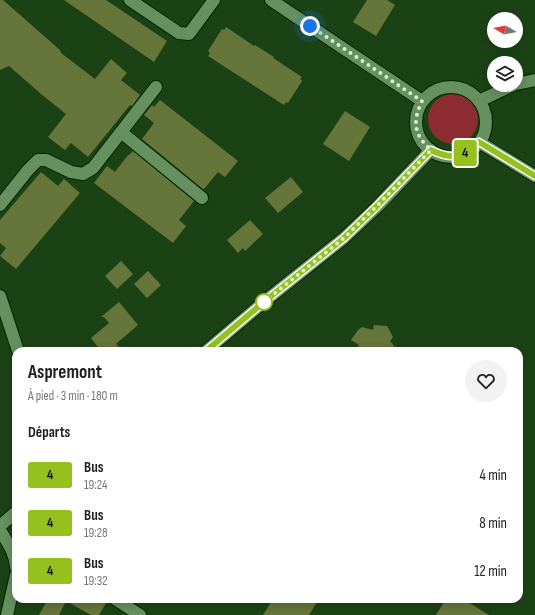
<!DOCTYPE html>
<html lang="fr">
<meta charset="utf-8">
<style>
:root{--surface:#fff;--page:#f2f2f2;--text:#222;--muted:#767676}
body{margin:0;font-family:"Sofia Sans Condensed",sans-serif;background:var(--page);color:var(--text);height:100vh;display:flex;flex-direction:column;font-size:15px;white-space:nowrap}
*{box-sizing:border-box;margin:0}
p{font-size:13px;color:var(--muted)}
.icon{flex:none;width:22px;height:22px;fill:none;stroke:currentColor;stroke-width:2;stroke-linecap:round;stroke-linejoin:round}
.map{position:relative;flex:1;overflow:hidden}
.drawer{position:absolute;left:12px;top:347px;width:511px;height:256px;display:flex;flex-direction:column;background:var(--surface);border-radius:12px;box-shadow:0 2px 10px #0003}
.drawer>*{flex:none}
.badge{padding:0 8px;border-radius:3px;font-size:14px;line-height:26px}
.needle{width:26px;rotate:279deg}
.buttons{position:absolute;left:487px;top:12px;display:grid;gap:8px}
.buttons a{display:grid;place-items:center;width:36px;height:36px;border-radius:50%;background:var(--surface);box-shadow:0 2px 10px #0003;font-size:20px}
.you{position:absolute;width:20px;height:20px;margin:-10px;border:3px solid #fff;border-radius:50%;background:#1a73e8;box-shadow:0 0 0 6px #1a73e833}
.map>.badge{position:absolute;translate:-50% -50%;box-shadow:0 0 0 2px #fff}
h2{padding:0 16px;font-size:15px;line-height:36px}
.round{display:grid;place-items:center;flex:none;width:42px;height:42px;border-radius:21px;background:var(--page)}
.overview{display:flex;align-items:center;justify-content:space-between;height:68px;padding:0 16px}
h1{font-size:19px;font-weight:700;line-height:30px}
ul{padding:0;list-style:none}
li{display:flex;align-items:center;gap:12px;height:48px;padding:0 16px}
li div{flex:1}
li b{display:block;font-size:15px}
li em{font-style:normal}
li .badge{min-width:44px;font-weight:700;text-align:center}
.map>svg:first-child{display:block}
</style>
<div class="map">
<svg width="535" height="615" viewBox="0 0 535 615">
<rect width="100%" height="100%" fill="#1b4215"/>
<circle fill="#8d2d32" cx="453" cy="119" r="25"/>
<g fill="#667539">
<path d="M0,0H3L60,50L61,53L95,79L111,59L127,73L121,80L140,95L132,106L130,105L88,157L71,143L65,150L48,137L66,114L41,94L9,66L0,70Z"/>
<path d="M64,0H106L167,41L154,62Z"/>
<path d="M367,0H387L395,5L376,36L353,22Z"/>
<path d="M226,27L254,46L255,45L274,57L273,58L302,77L300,79L302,81L288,103L286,102L284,105L208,56L210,53L208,51L222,29L224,30Z"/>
<path d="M160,100L238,161L225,177L218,172L204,189H203L142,139L154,123L144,115L152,105L154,107Z"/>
<path d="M345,111L370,127L349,161L323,144Z"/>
<path d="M133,151L194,201L179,220L186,226L173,243L94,183L107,166L115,172L128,155H129Z"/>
<path d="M41,172L58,186L64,179L80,193L16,269L0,256L6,248L0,243V220Z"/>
<path d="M291,177L303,192L278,213L265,198Z"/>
<path d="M250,220L263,234L245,251L243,248L238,253L227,240Z"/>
<path d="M121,261L133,274L117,289L105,276Z"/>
<path d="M148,271L161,285L147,298L134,284Z"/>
<path d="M119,302L138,325L116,344L122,351H101L91,338L109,323L104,317H101Z"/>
<path d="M374,325L387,326L393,337L390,341L398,351H355L359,345L351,340L358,330L362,327L373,330Z"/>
<path d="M48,599H100L106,603L99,615H91L66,601L59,615H39Z"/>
<path d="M273,599H319L309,615H263Z"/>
<path d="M446,599H463L489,615H436Z"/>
</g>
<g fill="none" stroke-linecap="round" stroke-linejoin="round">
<defs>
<g id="minor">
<path d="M130,0L179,33L189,34L214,0"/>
<path d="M516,84L535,80"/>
<path d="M479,101L513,85"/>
<path d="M121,132L202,198"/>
<path d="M0,205L28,170L38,160H46L71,172L83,174L93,168L156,87"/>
<path d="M0,296L18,351"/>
<path d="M0,530C7,542 15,552 16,567"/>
<path d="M115,599L140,615"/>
<path d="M7,615L16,575"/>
</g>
<g id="tertiary">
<path d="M206,351L265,301L344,238L377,207L431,150"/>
<path d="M0,526L16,512"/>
</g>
<g id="secondary">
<path d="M271,0L422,101"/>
<circle cx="451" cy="122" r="35"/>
<path d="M479,142L535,176"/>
</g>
</defs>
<use href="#minor" stroke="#002800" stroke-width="14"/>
<use href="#tertiary" stroke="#002800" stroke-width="14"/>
<use href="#secondary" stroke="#002800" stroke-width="14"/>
<use href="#minor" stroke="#669060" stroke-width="12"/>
<use href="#tertiary" stroke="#669060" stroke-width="12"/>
<use href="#secondary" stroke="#669060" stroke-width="12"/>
</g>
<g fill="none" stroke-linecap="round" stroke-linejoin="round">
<defs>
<path id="line" d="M206,351L265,301L344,238L377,206L431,150C451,160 464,158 479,142L535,176"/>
</defs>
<use href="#line" stroke="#fff" stroke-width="9"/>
<use href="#line" stroke="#95c11f" stroke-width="6"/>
<path stroke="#d8efd4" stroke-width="4" stroke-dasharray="0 7.2" d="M264,302L344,238L377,206L431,150C414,135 412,122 422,101L310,26"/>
</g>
<circle fill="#fff" stroke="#95c11f" stroke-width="2" cx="264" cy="302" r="8"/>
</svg>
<div class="buttons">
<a><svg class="needle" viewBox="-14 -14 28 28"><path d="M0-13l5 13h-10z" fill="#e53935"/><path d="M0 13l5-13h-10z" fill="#767676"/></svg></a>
<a><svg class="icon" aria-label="layers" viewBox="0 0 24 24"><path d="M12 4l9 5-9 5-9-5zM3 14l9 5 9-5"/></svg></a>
</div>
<div class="you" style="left:310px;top:26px"></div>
<b class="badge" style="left:465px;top:153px;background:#95c11f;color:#111">4</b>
<section class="drawer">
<div class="overview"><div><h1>Aspremont</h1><p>À pied · 3 min · 180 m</p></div><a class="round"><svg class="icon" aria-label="heart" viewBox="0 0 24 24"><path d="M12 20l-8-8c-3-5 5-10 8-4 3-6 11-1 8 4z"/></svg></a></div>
<h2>Départs</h2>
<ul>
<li><span class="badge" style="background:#95c11f;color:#111">4</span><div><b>Bus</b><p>19:24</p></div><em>4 min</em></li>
<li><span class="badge" style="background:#95c11f;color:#111">4</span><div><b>Bus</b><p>19:28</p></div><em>8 min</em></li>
<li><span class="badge" style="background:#95c11f;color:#111">4</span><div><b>Bus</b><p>19:32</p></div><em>12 min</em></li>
</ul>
</section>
</div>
